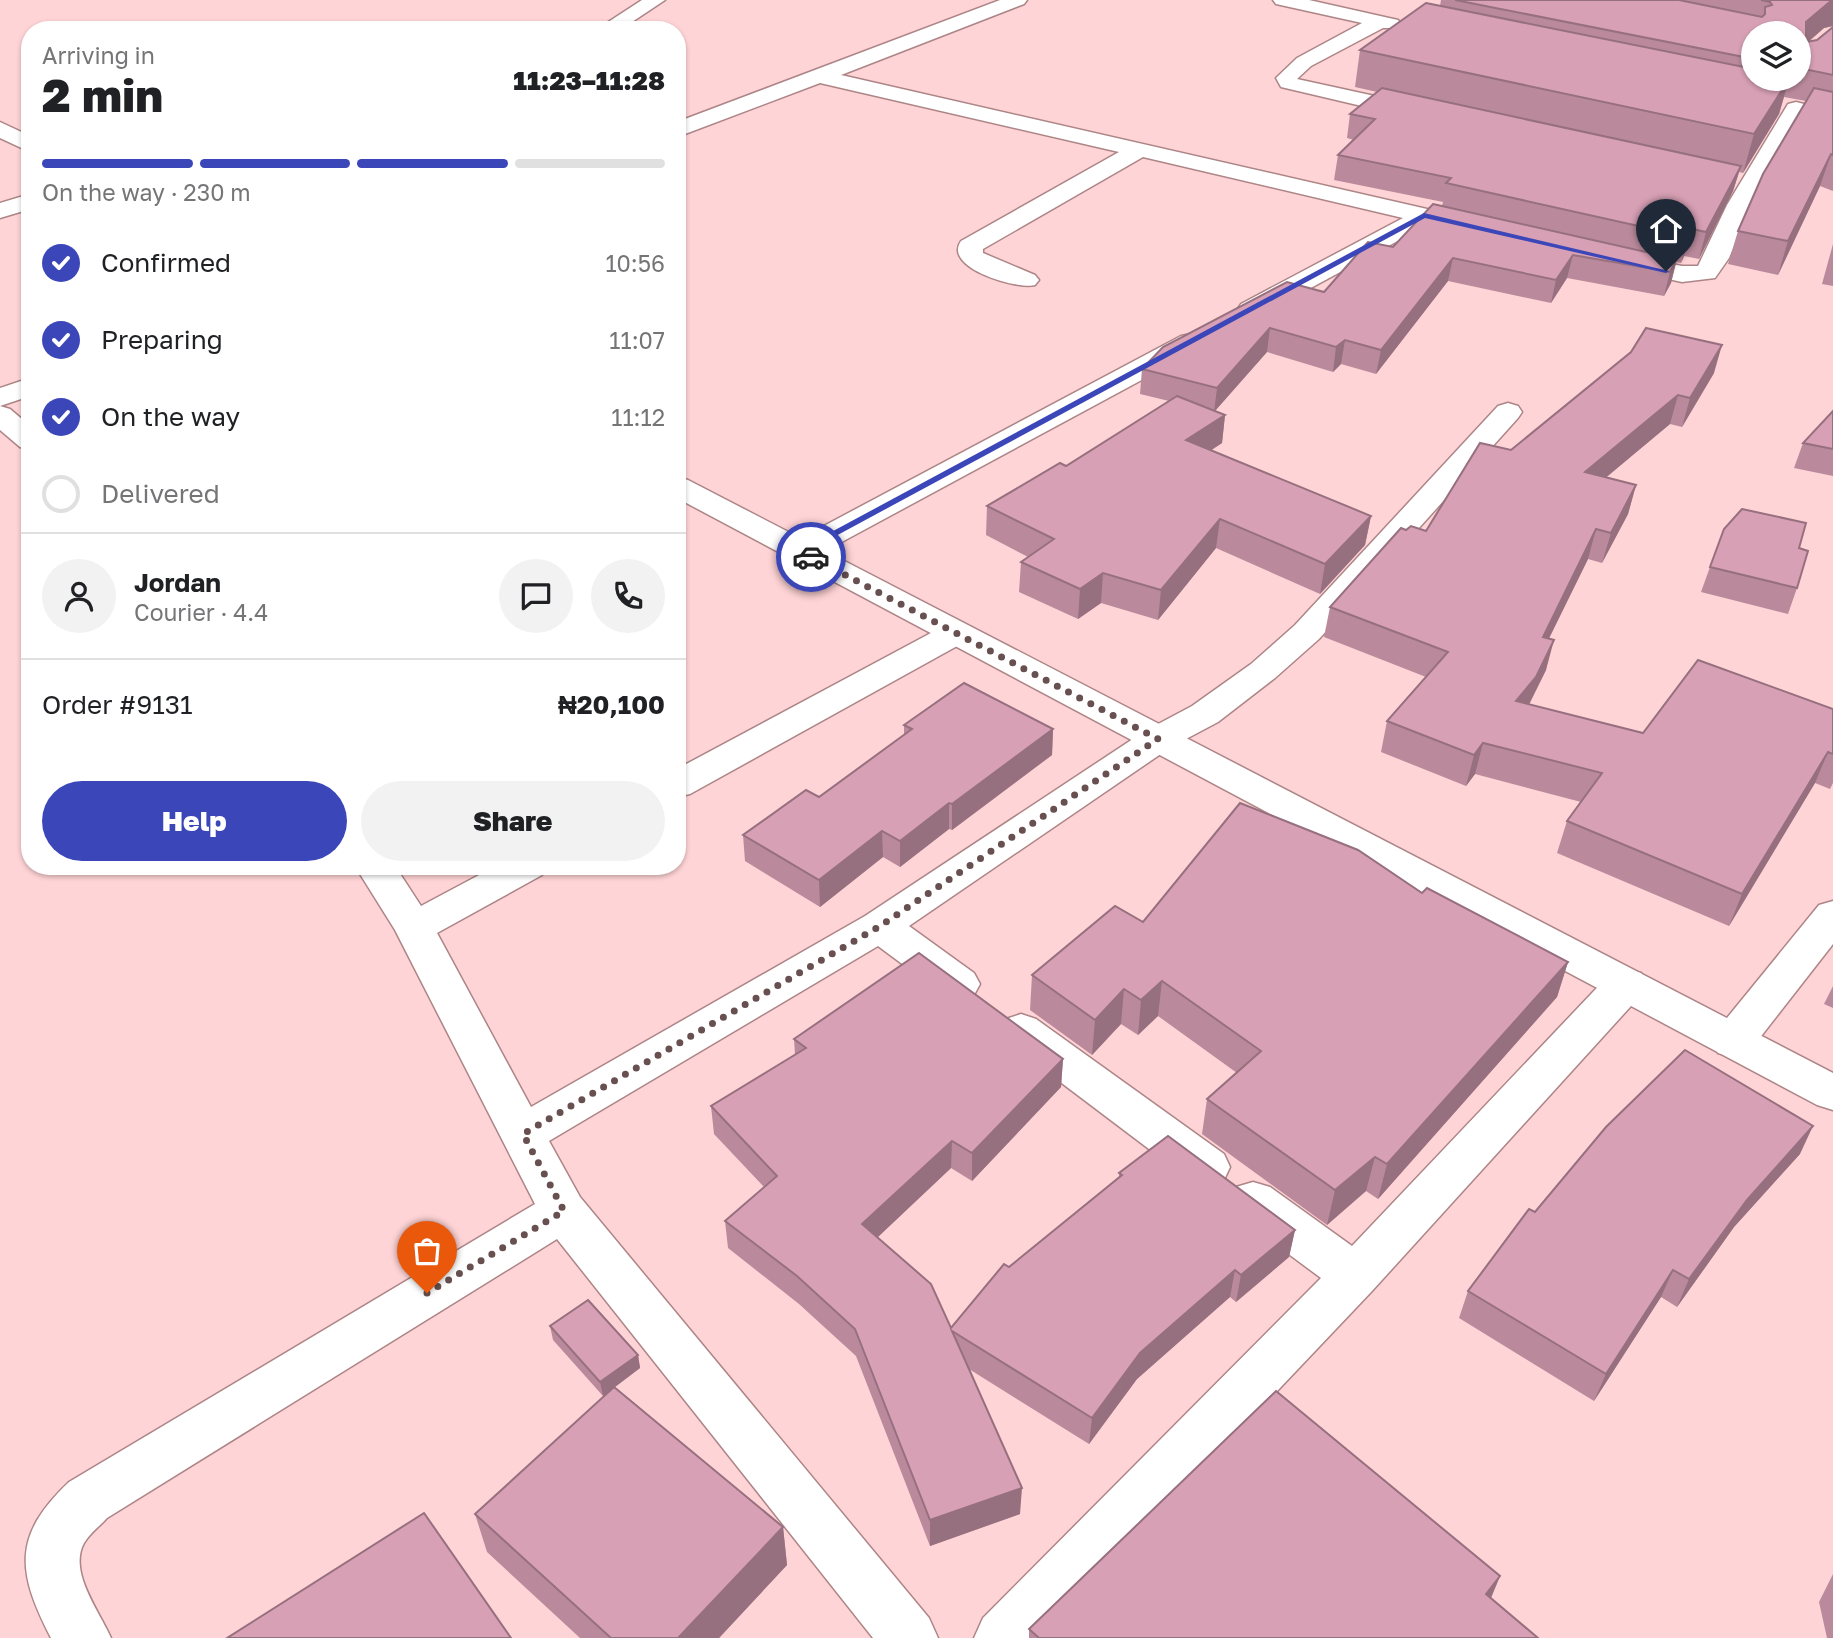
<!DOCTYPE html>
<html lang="en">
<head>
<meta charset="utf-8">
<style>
  body { margin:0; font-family:"Golos Text",sans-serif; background:#f2f2f2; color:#202124; height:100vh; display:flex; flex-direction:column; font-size:26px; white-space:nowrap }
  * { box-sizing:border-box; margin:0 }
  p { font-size:23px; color:#757577 }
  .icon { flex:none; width:38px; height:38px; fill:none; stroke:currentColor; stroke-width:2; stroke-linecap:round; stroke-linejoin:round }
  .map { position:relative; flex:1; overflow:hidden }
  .sheet { position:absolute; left:21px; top:21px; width:665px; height:854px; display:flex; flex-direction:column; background:#fff; border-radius:28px; box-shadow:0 2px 5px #0004 }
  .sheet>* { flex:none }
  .controls { position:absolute; left:1741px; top:21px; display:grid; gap:14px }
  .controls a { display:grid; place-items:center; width:70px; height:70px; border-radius:50%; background:#fff; box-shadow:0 2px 5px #0004; font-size:35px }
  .pin { position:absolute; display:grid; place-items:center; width:60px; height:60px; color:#fff; margin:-72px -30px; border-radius:50% 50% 50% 0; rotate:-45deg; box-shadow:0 0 7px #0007 }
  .pin .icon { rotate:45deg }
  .courier { position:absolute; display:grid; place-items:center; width:70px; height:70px; margin:-35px; border:5px solid #3b46b9; border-radius:50%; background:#fff; color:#222; box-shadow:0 2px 9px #0007 }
  .head em { font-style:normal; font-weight:800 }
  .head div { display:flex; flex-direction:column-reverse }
  .head { display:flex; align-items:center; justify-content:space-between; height:119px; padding:0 21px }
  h1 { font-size:46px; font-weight:800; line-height:52px }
  .bar { display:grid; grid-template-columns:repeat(4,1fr); gap:10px 7px; align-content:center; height:84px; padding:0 21px }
  .bar i { height:9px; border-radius:5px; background:#e0e0e0 }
  .bar .on { background:#3b46b9 }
  .bar p { grid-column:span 4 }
  .line { display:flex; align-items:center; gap:18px; padding:0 21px; border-top:2px solid #e0e0e0 }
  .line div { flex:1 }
  .round { display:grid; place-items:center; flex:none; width:74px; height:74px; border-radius:37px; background:#f2f2f2 }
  ol { padding:0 21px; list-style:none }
  li { display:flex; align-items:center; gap:21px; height:77px }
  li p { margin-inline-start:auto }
  li .icon { padding:7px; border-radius:50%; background:#3b46b9; color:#fff; stroke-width:4 }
  li:last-child { color:#757577 }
  li i { width:38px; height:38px; border:4px solid #e0e0e0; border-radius:50% }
  .primary-button { display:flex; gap:14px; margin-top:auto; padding:14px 21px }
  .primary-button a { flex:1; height:80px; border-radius:42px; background:#3b46b9; color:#fff; font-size:28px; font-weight:800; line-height:80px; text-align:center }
  .primary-button a+a { background:#f2f2f2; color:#202124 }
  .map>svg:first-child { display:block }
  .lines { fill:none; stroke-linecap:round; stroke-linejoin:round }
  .minor-casing { stroke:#ad8587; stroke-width:3 }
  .secondary-casing { stroke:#ad8587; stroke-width:3 }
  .minor { fill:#fff; fill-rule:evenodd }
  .secondary { fill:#fff; fill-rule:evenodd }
  .wall { fill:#ba8a9c; fill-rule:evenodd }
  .shaded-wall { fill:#97707f }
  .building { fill:#d8a0b5; stroke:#97707f; stroke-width:2 }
  .route { fill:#3b46b9 }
  .done { stroke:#685051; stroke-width:7; stroke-dasharray:0 12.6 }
</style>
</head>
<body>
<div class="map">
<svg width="1833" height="1638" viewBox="0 0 1833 1638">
  <rect width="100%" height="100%" fill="#ffd4d6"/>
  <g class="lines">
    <defs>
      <g id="minor">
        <path d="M642,0H665L620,30H596Z"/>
        <path d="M1000,0H1027L1024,4L841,75L1475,220L1484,222L1487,227L1484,232L1475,234L1429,224L1259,316L1250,318L1241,316L1237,310L1241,304L1403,218L1143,157L983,249V253L1035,275L1039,280L1035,285C1018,290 942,268 961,241L1119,152L820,83L677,137V122Z"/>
        <path d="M1273,0H1309L1398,20L1401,24L1398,28H1383L1311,66L1297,79L1425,107L1428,112L1425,117L1417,119L1281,87L1276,78L1297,58L1362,23L1276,4Z"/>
        <path d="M1796,102L1804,104L1807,109L1751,205L1729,258L1715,278L1682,282L1613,267L1609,262L1613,257L1622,254L1682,266H1698L1727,205L1785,109L1788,104Z"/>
        <path d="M30,194V209L0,218V203Z"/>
        <path d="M1191,334L1201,336L1205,342L1201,348L812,558L801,561L790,558L785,551L790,544L1181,336Z"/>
        <path d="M30,378V396L0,406L10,409L30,426V450L20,447L0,430V388Z"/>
        <path d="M1508,403L1518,406L1522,412L1518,418L1319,639L1275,678L1218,722L1171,747L909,926L974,973L980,984L974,995L959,999L944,995L878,946L549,1141L580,1197L929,1618L938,1638H873L557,1239L107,1518C100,1526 90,1533 84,1543C68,1572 100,1612 111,1638H51C17,1572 12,1536 69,1482L535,1204L395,930L355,866H395L421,906L496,866H548L542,875L437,933L531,1107L865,916L1145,731L1192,706L1251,664L1295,625L1498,406Z"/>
        <path d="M956,623L968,626L973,633L968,640L690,794L677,797V769L944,626Z"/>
        <path d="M1833,901V944L1748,1053L1733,1057L1718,1053L1711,1041L1718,1029L1819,905Z"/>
        <path d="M1626,969L1641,973L1647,984L1641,995L1372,1291L1043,1638H974L983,1618L1321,1278L1236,1215L1229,1201L1236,1187L1253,1182L1270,1187L1352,1246L1611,973Z"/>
        <path d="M1021,1014L1036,1019L1224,1154L1230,1167L1224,1180L1207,1186L1190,1180L1006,1041L999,1030L1006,1019Z"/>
      </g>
      <g id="secondary">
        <path d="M0,122L30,136V152L0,138Z"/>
        <path d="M677,477L688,480L1833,1073V1110L1817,1105L677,498Z"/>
      </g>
    </defs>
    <use href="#minor" class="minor-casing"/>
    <use href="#secondary" class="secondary-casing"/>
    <use href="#minor" class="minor"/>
    <use href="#secondary" class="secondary"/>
  </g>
  <g class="wall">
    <path d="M1441,0H1833V26L1824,28L1808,42L1817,40L1833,27V191L1820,186L1778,275L1728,264L1738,231L1806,101L1784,97L1779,114L1743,173L1739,172L1733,191L1699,259L1684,256L1681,263L1676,262L1671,283L1664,296L1567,278L1551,303L1448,281L1376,374L1341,364L1333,372L1267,352L1215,411L1225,415L1222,443L1211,450L1371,516L1365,545L1320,594L1216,548L1158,620L1101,603L1078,619L1019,592L1021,562L1028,557L986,535L987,506L1066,466L1169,401L1140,394L1142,369L1324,292L1393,247L1442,206L1443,202L1334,180L1338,155L1354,140L1347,138L1350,114L1377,92L1355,87L1360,50L1440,6ZM1754,33H1799V79H1754Z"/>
    <path d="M1833,244V286L1822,284Z"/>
    <path d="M1714,373L1682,427L1670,424L1606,477L1636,485L1628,514L1602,563L1588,559L1549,638L1546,670L1529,705L1643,733L1833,709V783L1830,789L1815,783L1729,926L1557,853L1567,821L1581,802L1475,774L1466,786L1381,752L1387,721L1426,677L1324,637L1330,607L1406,530L1426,531L1511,450Z"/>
    <path d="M1833,411V476L1794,468L1803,443Z"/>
    <path d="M1710,567L1797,588L1788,614L1701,592Z"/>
    <path d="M904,725L1053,729L1052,755L952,830L949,829L900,867L883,857L820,907L745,861L743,835L819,797L904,735Z"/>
    <path d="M1422,893L1568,962L1557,997L1378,1199L1366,1191L1327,1225L1202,1134L1207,1099L1237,1073L1158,1016L1138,1035L1121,1024L1092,1055L1030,1010L1032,975L1143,922Z"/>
    <path d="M1833,986V1008L1824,1004Z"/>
    <path d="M794,1039L1063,1059L1061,1087L972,1181L951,1168L878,1237L951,1328L1009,1267L1119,1178V1173L1295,1230L1289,1257L1236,1302L1230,1297L1137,1379L1089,1444L969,1369L1020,1514L930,1546L856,1356L799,1304L728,1248L725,1221L764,1187L714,1134L711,1106L795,1055Z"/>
    <path d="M1800,1154L1734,1227L1677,1307L1661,1297L1594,1401L1459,1318L1468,1291L1535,1212Z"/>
    <path d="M550,1326L638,1355L640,1368L615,1387L783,1527L787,1565L719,1638H580L487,1552L475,1514L609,1392L603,1396L553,1340Z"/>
    <path d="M1833,1574V1638H1827L1819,1602Z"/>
    <path d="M1500,1576L1491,1598L1538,1638H1029V1629Z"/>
  </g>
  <g class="shaded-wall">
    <path d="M1833,0V26L1824,28L1799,50L1806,22Z"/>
    <path d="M1789,79L1779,114L1743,173L1754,134Z"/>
    <path d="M1831,154L1820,186L1778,275L1788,241Z"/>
    <path d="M1741,166L1733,191L1699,259L1706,232Z"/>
    <path d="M1692,229L1684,256L1681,263L1688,237Z"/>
    <path d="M1573,255L1567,278L1551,303L1556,280Z"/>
    <path d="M1453,258L1448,281L1376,374L1381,350Z"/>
    <path d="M1677,259L1671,283L1664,296L1670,272Z"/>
    <path d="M1270,328L1267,352L1214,412L1217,388Z"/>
    <path d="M1345,340L1341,364L1333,372L1336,347Z"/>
    <path d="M1722,345L1714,373L1682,427L1690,398Z"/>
    <path d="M1678,395L1670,424L1578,501L1585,472Z"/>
    <path d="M1225,415L1222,443L1183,469L1186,440Z"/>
    <path d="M1636,485L1628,514L1602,563L1611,533Z"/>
    <path d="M1371,516L1365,545L1320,594L1325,564Z"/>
    <path d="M1220,519L1216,548L1158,620L1161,590Z"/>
    <path d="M1596,529L1588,559L1535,667L1543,637Z"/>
    <path d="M1103,573L1101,603L1078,619L1080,589Z"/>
    <path d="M1554,640L1546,670L1527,708L1516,701Z"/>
    <path d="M1053,729L1052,755L952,830V804Z"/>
    <path d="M1483,743L1475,774L1466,786L1474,755Z"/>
    <path d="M1828,752L1815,783L1729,926L1742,894Z"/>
    <path d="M949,803V829L900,867V841Z"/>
    <path d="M882,831L883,857L820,907L819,880Z"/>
    <path d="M1568,962L1557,997L1378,1199L1387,1164Z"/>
    <path d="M1162,981L1158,1016L1138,1035L1141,1000Z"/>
    <path d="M1124,989L1121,1024L1092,1055L1095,1020Z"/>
    <path d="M1063,1059L1061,1087L972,1181V1153Z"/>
    <path d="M1813,1126L1800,1154L1734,1227L1677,1307L1689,1279L1747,1200Z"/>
    <path d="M952,1141L951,1168L863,1251L862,1224Z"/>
    <path d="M1375,1157L1366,1191L1327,1225L1335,1190Z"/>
    <path d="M1295,1230L1289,1257L1236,1302L1241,1275Z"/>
    <path d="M1235,1270L1230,1297L1137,1379L1089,1444L1092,1418L1140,1353Z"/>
    <path d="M1673,1270L1661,1297L1594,1401L1606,1374Z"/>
    <path d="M638,1355L640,1368L603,1396L600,1382Z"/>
    <path d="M1022,1488L1020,1514L930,1546V1520Z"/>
    <path d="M783,1527L787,1565L719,1638H678Z"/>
    <path d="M1500,1576L1480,1624L1486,1594Z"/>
  </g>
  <g class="building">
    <path d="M1455,0H1679L1762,17L1765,14V7L1772,5L1770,2L1761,0H1832L1806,22V42L1817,40L1833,27V75L1799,68V33H1754V59Z"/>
    <path d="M1426,3L1754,69V79H1789L1754,134L1360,50Z"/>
    <path d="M1382,88L1741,166L1706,232L1692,229L1688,237L1446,183L1451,178L1338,155L1375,119L1350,114Z"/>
    <path d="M1814,88L1833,92V155L1831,154L1788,241L1738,231L1763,174Z"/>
    <path d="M1433,204L1677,259L1670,272L1573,255L1556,280L1453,258L1381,350L1345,340L1336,347L1270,328L1217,388L1142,369L1163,347L1287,282L1324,292L1368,242L1393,247Z"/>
    <path d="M1646,328L1722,345L1690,398L1678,395L1585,472L1636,485L1611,533L1596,529L1543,637L1554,640L1536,677L1516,701L1643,733L1698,660L1833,709V754L1828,752L1742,894L1567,821L1602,773L1483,743L1474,755L1387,721L1448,652L1330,607L1401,528L1406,530L1411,526L1426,531L1480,443L1511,450L1631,352Z"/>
    <path d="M1177,396L1225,415L1186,440L1371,516L1325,564L1220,519L1161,590L1103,573L1080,589L1021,562L1054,539L987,506L1060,463L1066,466Z"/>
    <path d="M1833,411V449L1803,443Z"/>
    <path d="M1742,509L1806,523L1799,548L1808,551L1797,588L1710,567L1724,529Z"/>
    <path d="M964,683L1053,729L952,804L949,803L900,841L882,831L819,880L743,835L806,790L819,797L912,729L904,725Z"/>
    <path d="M1240,803L1358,850L1422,893L1427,888L1568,962L1387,1164L1375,1157L1335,1190L1207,1099L1261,1051L1162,981L1141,1000L1124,989L1095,1020L1032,975L1115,906L1143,922Z"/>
    <path d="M919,953L1063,1059L972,1153L952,1141L862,1224L931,1284L951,1328L1004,1264L1009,1267L1122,1175L1119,1173L1168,1136L1295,1230L1241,1275L1235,1270L1140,1353L1092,1418L952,1331L1022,1488L930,1520L855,1329L797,1276L725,1221L777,1176L711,1106L806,1048L794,1039Z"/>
    <path d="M1685,1050L1813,1126L1747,1200L1689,1279L1673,1270L1606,1374L1468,1291L1529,1209L1535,1212L1606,1127Z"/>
    <path d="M588,1300L638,1355L600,1382L550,1326Z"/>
    <path d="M614,1387L783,1527L678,1638H611L475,1514Z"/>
    <path d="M1276,1391L1500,1576L1486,1594L1538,1638H1039L1029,1629Z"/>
    <path d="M424,1513L511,1638H227Z"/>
  </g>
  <path class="route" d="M1424,213L1669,271L1666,273L1425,218L808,551L814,555V559H808L796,551Z"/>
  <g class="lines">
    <path class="done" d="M427,1293L564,1211L523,1134L880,926L1158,739L811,557"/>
  </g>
</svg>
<div class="controls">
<a><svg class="icon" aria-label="layers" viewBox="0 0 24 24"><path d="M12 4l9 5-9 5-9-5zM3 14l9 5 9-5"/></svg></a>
</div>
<div class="pin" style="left:427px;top:1293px;background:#ea580c"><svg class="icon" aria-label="bag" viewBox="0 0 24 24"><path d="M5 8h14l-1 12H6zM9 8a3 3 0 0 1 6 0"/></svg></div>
<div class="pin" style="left:1666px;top:271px;background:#1f2937"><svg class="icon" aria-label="home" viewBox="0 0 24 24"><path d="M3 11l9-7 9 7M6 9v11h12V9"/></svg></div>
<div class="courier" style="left:811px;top:557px"><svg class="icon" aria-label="car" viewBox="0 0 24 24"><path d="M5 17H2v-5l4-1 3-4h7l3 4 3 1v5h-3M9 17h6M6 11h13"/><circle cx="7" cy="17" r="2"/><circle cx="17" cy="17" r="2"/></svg></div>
<section class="sheet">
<div class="head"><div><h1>2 min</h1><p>Arriving in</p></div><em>11:23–11:28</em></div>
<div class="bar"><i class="on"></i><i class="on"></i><i class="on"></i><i></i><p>On the way · 230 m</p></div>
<ol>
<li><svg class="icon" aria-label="check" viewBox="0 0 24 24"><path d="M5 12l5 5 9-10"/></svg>Confirmed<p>10:56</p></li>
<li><svg class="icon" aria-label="check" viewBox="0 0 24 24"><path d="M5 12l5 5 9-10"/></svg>Preparing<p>11:07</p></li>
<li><svg class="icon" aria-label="check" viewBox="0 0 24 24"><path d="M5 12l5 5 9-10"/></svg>On the way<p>11:12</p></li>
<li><i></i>Delivered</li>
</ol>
<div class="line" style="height:126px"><a class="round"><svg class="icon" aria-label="person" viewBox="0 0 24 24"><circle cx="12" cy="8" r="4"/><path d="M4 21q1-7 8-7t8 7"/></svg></a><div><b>Jordan</b><p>Courier · 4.4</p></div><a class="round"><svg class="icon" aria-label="chat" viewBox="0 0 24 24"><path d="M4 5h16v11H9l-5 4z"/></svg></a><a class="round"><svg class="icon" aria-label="phone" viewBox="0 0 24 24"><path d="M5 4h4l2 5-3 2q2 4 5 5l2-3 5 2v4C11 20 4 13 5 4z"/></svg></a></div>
<div class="line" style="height:91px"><div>Order #9131</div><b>₦20,100</b></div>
<div class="primary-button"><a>Help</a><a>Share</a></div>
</section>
</div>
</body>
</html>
